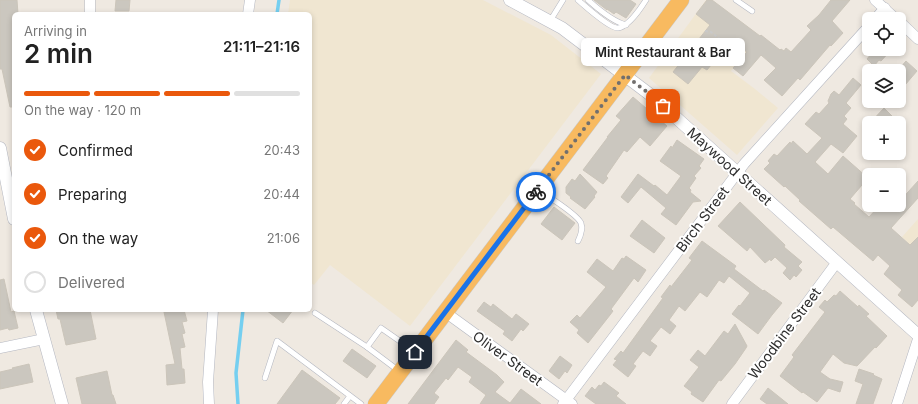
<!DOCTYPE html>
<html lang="en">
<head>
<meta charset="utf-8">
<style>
  body { margin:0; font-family:Inter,sans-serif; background:#f2f2f2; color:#222; height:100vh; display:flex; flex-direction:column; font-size:15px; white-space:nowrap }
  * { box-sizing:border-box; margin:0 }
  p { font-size:13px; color:#767676 }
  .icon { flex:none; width:22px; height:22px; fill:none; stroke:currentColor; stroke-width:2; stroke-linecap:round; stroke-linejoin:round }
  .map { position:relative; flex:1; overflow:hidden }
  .panel { position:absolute; left:12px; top:12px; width:300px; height:300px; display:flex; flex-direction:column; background:#fff; border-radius:6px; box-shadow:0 2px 6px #0003 }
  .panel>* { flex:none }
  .buttons { position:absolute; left:862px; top:12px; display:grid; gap:8px }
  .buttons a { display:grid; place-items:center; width:44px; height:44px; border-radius:6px; background:#fff; box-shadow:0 2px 6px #0003; font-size:20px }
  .pin { position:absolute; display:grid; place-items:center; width:34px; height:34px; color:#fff; margin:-17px; border-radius:8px; box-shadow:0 2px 6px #0006 }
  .courier { position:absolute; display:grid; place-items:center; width:40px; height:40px; margin:-20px; border:3px solid #1a73e8; border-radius:50%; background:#fff; color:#222; box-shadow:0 1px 5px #0007 }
  .bubble { position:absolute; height:28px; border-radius:6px; background:#fff; box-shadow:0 2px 6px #0003; font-size:13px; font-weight:600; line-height:28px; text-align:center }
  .overview em { font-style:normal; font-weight:600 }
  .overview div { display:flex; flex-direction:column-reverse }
  .overview { display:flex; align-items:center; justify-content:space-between; height:68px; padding:0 12px }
  h1 { font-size:26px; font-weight:600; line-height:30px }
  .bar { display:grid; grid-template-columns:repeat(4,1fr); gap:6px 4px; align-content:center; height:48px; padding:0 12px }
  .bar i { height:5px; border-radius:3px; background:#e0e0e0 }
  .bar .on { background:#ea580c }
  .bar p { grid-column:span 4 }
  ol { padding:0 12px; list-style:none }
  li { display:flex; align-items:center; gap:12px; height:44px }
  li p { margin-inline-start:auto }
  li .icon { padding:4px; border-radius:50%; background:#ea580c; color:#fff; stroke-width:4 }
  li:last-child { color:#767676 }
  li i { width:22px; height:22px; border:2px solid #e0e0e0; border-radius:50% }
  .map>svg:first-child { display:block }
  .education { fill:#f0e6d1 }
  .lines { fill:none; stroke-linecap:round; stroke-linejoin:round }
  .stream { stroke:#75cff0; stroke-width:3.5 }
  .building { fill:#cbc7bf; stroke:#cbc5ba }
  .service-casing { stroke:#b4b7c1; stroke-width:6 }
  .minor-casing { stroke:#b4b7c1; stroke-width:11 }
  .tertiary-casing { stroke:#b4b7c1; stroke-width:13 }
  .trunk-casing { stroke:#c9c9c9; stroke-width:17 }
  .path { stroke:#c9c9c9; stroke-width:2; stroke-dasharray:3 2; stroke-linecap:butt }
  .service { stroke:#fff; stroke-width:5 }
  .minor { stroke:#fff; stroke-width:10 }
  .tertiary { stroke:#fff; stroke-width:12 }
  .trunk { stroke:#f8ba60; stroke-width:16 }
  .done { stroke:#726f6d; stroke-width:4; stroke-dasharray:0 7.2 }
  .route { stroke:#1a73e8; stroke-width:5 }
  .labels { text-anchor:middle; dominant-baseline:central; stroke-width:4; stroke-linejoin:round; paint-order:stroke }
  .street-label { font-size:14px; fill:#2e2e2e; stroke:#fff }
</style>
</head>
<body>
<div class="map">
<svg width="918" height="404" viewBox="0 0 918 404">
  <rect width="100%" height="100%" fill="#efe9e1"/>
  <g class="education">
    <path d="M290,0H483L551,35L601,74L410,326L330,265L314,285L310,282V14H288Z"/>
    <path d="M706,0H711L759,36L731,71L755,89L778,108L737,155L649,78Z"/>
    <path d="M918,219V252L902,237Z"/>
  </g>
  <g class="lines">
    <g class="stream">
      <path d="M277,14L279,0"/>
      <path d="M238,404L236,373L243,310"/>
    </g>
  </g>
  <g class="building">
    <path d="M0,0H17L18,14H14V107H10L2,69H0Z"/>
    <path d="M116,0H130L129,11H115Z"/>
    <path d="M594,0H630L636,4L626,18L616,12L614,14L607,9V10Z"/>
    <path d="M707,0H712L760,36L761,35L780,50L781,49L784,51L786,48L791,52L811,30L807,26L819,15L831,0H850L832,21L843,33L831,46L830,45L800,80L798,78L782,96L764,80L776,68L761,55L743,76L733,68L747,52L731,40L707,70L702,67L688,84L673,72L710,25L696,14Z"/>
    <path d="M875,49H892L881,61L879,60L874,66L867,59Z"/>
    <path d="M906,61L917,71L899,92V69Z"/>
    <path d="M853,78L861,85L846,103L851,108L844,116L847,119L843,124L857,136L843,153L831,144L815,162L828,174L843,156L868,178L850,199L855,203L854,204L869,217L880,205H899V202L918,181V198L891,228L910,245L918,237V300L912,307L898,295L902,290L884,274L890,266L878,255L873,261L833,227L831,229L799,201L800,200L785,186L784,187L764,169L770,163L768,161L774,154L777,156L790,142L791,144L793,141L807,154L822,138L805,124L816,112L819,114L829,103L828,101L831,94L834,91L839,95Z"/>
    <path d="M633,97L667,126L650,146L640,137L627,152L624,150L606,176L608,178L603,184L583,170L608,137H607L621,120L616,116Z"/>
    <path d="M884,108L894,118L888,123H870Z"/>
    <path d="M677,140L704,159L699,166L701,168L694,176L696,178L689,188L691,190L690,192L701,201L693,202L676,225L661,214L666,208L641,187L628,203L621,197L638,174L654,186L655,185L667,195L681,176L660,161L671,146L672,148Z"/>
    <path d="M580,174L597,192L594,196L595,197L585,209L570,198L571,197L566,193V187L572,179L575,181Z"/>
    <path d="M740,202L785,245L784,247L802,262L798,266L802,270L796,277L794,275L790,280L783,273L787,268L775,257L771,261L770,259L765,263L750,247L747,251L718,226Z"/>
    <path d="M554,207L575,223L562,240L541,224Z"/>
    <path d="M642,220L665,238L654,253L630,236Z"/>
    <path d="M702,241L736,266L734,269L763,291L764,290L782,303L772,315L758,334L732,314L739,305L740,306L750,293L729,276L724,283L719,280L707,297L700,292L685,311L679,306L669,320L676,326L670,334L661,327L650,341L657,346L650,356L643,351L633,364L636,366L628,377L613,365L617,360L614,359L621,351L623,353L663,298L661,297L670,285L671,287L692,260L689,258Z"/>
    <path d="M626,256L646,270L638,282L634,278L611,309L613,311L610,315L588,343L577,333L579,330L570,322L577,315L580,318L606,287L587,272L597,259L613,271L622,258L624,259Z"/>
    <path d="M4,279L11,312L14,311L18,328L9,330L8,328L0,330V280Z"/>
    <path d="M840,291L858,307L859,305L869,314L866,316L887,336L876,348L875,347L857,366L844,363L833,354L820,372L830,379L843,382L840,392L828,388L817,402L803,392L802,393L780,376L794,357L792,355L825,312L819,307L825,300L827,302L834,295L836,296Z"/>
    <path d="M484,302L491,307L493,304L512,319L516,314L529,324L523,331L521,329L512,341L503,334L505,331L477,311Z"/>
    <path d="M56,310H90L96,339L66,345L60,319H58Z"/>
    <path d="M174,310H184L187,321L182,322L185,333L182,334L185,347L180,348L182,369H184L185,383L167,385L166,365L175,364L164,312Z"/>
    <path d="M266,310H293L283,323Z"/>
    <path d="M735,324L747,346L746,348L735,364L721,381L719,380L703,402L691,394L692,392L684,386L699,367L690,360L698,350L705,356L724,331L728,334Z"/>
    <path d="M456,340L468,350L466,352L497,375L504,382L495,392L510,403L521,389L541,404H480L486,395L469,382L472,377L458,367L448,380L446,378L434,393L439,397L434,404H408Z"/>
    <path d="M352,349L376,366L367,378L343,361Z"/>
    <path d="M560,356L572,365L567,373L565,371L559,379L549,371Z"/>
    <path d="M29,364L33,382L0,389V372L13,369L12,368Z"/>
    <path d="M859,369L874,374L873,375L882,379L873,404H856L863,384L855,381Z"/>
    <path d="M302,370L340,398L335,404H277Z"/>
    <path d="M107,371L112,395H113L116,404H82L76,378Z"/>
    <path d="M604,382L619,393L616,396L626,404H596L585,396L592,387L595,390L599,385L601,386Z"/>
    <path d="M768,388L788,404H767L760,399Z"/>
  </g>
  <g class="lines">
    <defs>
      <g id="service">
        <path d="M578,0C585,6 610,29 618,28C628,27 641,8 646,0"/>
        <path d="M588,0C599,10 612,21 626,25"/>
        <path d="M736,0L752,11"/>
        <path d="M550,21L563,0"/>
        <path d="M540,191C549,197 577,214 581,223C583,229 581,235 578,241"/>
        <path d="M315,313L367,347"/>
        <path d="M399,371L367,347L381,328L414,351"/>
        <path d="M265,378L277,341L361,404"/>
        <path d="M344,404L350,396"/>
      </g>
      <g id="minor">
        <path d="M90,0V14"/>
        <path d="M875,0L896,19"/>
        <path d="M248,14L250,0"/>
        <path d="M875,19L885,8"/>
        <path d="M899,21L918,39"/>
        <path d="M445,312L572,404"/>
        <path d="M0,348L44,339"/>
        <path d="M209,404L208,382L213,310"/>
        <path d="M563,404L744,164L869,26"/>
        <path d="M732,404L837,262"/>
        <path d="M897,404L918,339"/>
      </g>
      <g id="tertiary">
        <path d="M510,0L562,28L652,96L918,335"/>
        <path d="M0,148L14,219"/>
        <path d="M36,310L62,404"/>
      </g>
      <path id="trunk" d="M376,404L681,0"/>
    </defs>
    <use href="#service" class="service-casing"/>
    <use href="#minor" class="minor-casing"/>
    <use href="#tertiary" class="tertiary-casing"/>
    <use href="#trunk" class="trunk-casing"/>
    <path class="path" d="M705,31L711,32L736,52"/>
    <use href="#service" class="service"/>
    <use href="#minor" class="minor"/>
    <use href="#tertiary" class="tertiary"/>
    <use href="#trunk" class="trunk"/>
  </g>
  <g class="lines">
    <path class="done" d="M536,192L625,75L652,96L663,106"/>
    <path class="route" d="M415,352L536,192"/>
  </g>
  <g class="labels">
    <g class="street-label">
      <text transform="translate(730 166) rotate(42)">Maywood Street</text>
      <text transform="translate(702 219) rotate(-53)">Birch Street</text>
      <text transform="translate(784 333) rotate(-53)">Woodbine Street</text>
      <text transform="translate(508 358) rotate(36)">Oliver Street</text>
    </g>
  </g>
</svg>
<div class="buttons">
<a><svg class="icon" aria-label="locate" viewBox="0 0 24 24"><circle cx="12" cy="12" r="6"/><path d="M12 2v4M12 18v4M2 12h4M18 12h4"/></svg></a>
<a><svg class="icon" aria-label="layers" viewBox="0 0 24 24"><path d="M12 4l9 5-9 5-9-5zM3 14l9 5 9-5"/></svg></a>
<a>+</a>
<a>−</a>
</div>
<div class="pin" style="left:663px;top:106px;background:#ea580c"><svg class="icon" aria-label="bag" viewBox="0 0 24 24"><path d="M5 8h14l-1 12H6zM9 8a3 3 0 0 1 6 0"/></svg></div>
<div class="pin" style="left:415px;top:352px;background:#1f2937"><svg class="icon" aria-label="home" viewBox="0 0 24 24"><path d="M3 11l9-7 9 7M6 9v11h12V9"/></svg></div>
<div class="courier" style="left:536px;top:192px"><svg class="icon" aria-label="bike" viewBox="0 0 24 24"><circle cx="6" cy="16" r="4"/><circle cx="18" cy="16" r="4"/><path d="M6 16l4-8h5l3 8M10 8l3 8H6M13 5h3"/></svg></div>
<div class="bubble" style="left:581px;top:38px;width:164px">Mint Restaurant &amp; Bar</div>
<section class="panel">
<div class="overview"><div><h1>2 min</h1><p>Arriving in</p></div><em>21:11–21:16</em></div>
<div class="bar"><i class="on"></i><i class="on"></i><i class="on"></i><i></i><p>On the way · 120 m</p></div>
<ol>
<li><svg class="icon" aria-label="check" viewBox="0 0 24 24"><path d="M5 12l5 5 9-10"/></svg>Confirmed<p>20:43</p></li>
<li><svg class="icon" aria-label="check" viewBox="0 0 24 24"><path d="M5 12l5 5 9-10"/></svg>Preparing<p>20:44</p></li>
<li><svg class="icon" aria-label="check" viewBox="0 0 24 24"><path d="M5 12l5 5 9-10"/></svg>On the way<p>21:06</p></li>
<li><i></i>Delivered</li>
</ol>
</section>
</div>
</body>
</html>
